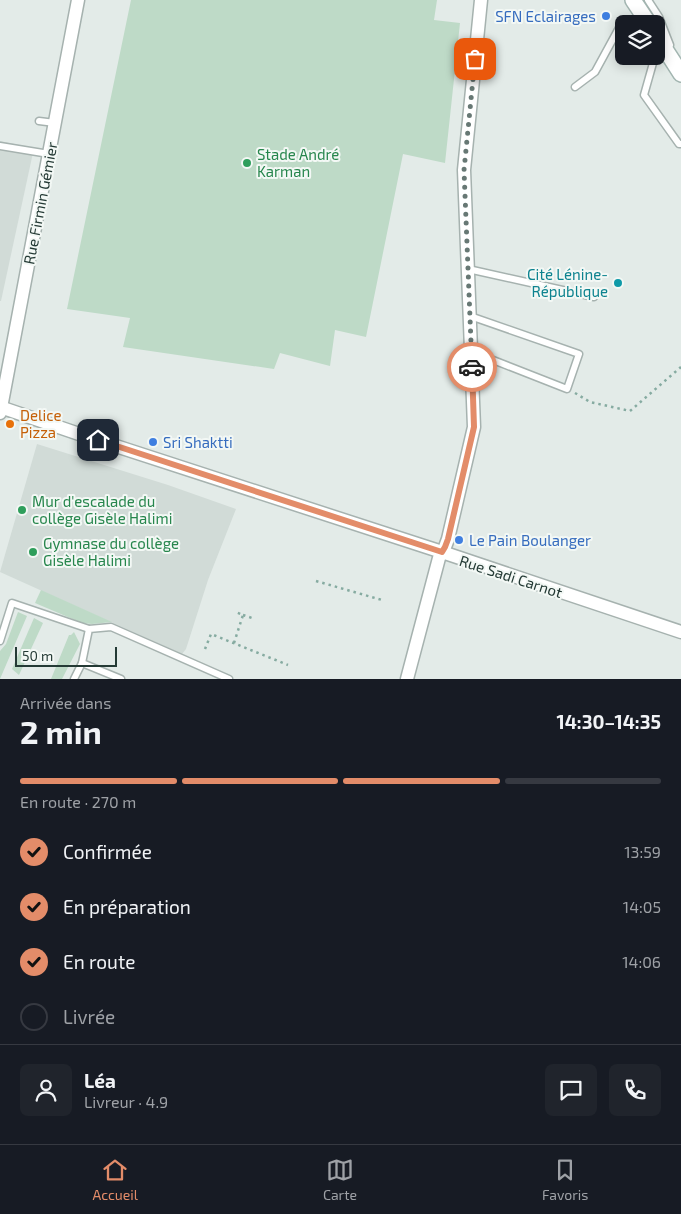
<!DOCTYPE html>
<html lang="fr">
<head>
<meta charset="utf-8">
<style>
  body { margin:0; font-family:"Exo 2",sans-serif; background:#20242c; color:#f1f3f6; height:100vh; display:flex; flex-direction:column; font-size:19px; white-space:nowrap }
  * { box-sizing:border-box; margin:0 }
  p { font-size:16px; color:#9ea1a6 }
  .icon { flex:none; width:28px; height:28px; fill:none; stroke:currentColor; stroke-width:2; stroke-linecap:round; stroke-linejoin:round }
  .map { position:relative; height:679px; overflow:hidden }
  .side { display:flex; flex-direction:column; background:#171b24; flex:1 }
  .side>* { flex:none }
  .tools { position:absolute; left:615px; top:15px; display:grid; gap:10px }
  .tools a { display:grid; place-items:center; width:50px; height:50px; border-radius:8px; background:#171b24; box-shadow:0 2px 12px #0003; font-size:25px }
  .scale { position:absolute; left:15px; bottom:12px; width:102px; box-sizing:border-box; padding-left:5px; border:2px solid #243a35; border-top:0; font-size:14px; line-height:18px; white-space:nowrap; color:#243a35; -webkit-text-stroke:4px #f3f8f5; paint-order:stroke }
  .pin { position:absolute; display:grid; place-items:center; width:42px; height:42px; color:#fff; margin:-21px; border-radius:10px; box-shadow:0 2px 8px #0006 }
  .courier { position:absolute; display:grid; place-items:center; width:50px; height:50px; margin:-25px; border:4px solid #e38c69; border-radius:50%; background:#fff; color:#222; box-shadow:0 1px 6px #0007 }
  .summary em { font-style:normal; font-weight:700 }
  .summary div { display:flex; flex-direction:column-reverse }
  .summary { display:flex; align-items:center; justify-content:space-between; height:85px; padding:0 20px }
  h1 { font-size:32px; font-weight:700; line-height:38px }
  .bar { display:grid; grid-template-columns:repeat(4,1fr); gap:8px 5px; align-content:center; height:60px; padding:0 20px }
  .bar i { height:6px; border-radius:4px; background:#363941 }
  .bar .on { background:#e38c69 }
  .bar p { grid-column:span 4 }
  .line { display:flex; align-items:center; gap:12px; padding:0 20px; border-top:1px solid #363941 }
  .line div { flex:1 }
  .round { display:grid; place-items:center; flex:none; width:52px; height:52px; border-radius:8px; background:#20242c }
  ol { padding:0 20px; list-style:none }
  li { display:flex; align-items:center; gap:15px; height:55px }
  li p { margin-inline-start:auto }
  li .icon { padding:5px; border-radius:50%; background:#e38c69; color:#111; stroke-width:4 }
  li:last-child { color:#9ea1a6 }
  li i { width:28px; height:28px; border:2px solid #363941; border-radius:50% }
  .menu { display:flex; justify-content:space-around; align-items:center; height:70px; border-top:1px solid #363941; background:#171b24; font-size:14px; color:#9ea1a6 }
  .menu a { display:grid; justify-items:center; gap:2px }
  .menu .on { color:#e38c69 }
  .map>svg:first-child { display:block }
  .built { fill:#d1dbd7 }
  .green { fill:#bedac7 }
  .lines { fill:none; stroke-linecap:round; stroke-linejoin:round }
  .lane-casing { stroke:#a6b2af; stroke-width:9 }
  .street-casing { stroke:#a6b2af; stroke-width:15 }
  .secondary-casing { stroke:#a2b5b0; stroke-width:18 }
  .path { stroke:#86aba1; stroke-width:2.5; stroke-dasharray:2.5 4; stroke-linecap:butt }
  .lane { stroke:#fff; stroke-width:6 }
  .street { stroke:#fff; stroke-width:12 }
  .secondary { stroke:#fff; stroke-width:15 }
  .done { stroke:#677874; stroke-width:5; stroke-dasharray:0 9 }
  .route { stroke:#e38c69; stroke-width:6 }
  .shop-dot { fill:#3f7fe0; stroke:#f3f8f5; stroke-width:2 }
  .leisure-dot { fill:#2e9e5b; stroke:#f3f8f5; stroke-width:2 }
  .culture-dot { fill:#0f9aa8; stroke:#f3f8f5; stroke-width:2 }
  .food-dot { fill:#e8710a; stroke:#f3f8f5; stroke-width:2 }
  .labels { text-anchor:middle; dominant-baseline:central; stroke-width:4; stroke-linejoin:round; paint-order:stroke }
  .shop-label { font-size:15px; fill:#366cbe; stroke:#f3f8f5; text-anchor:start }
  .leisure-label { font-size:15px; fill:#27864d; stroke:#f3f8f5; text-anchor:start }
  .street-label { font-size:15px; fill:#243a35; stroke:#f3f8f5 }
  .culture-label { font-size:15px; fill:#0d838f; stroke:#f3f8f5; text-anchor:end }
  .food-label { font-size:15px; fill:#c56008; stroke:#f3f8f5; text-anchor:start }
</style>
</head>
<body>
<div class="map">
<svg width="681" height="679" viewBox="0 0 681 679">
  <rect width="100%" height="100%" fill="#e3ebe8"/>
  <g class="built">
    <path d="M0,141L34,148L1,301H0Z"/>
    <path d="M37,444L168,485L236,509L208,580L186,649L182,654L0,572Z"/>
  </g>
  <g class="green">
    <path d="M131,0H437L434,20L460,23L445,163L403,154L366,337L335,330L330,366L280,353L274,369L123,347L130,318L67,309Z"/>
    <path d="M41,590L112,622L92,624L82,623L35,603Z"/>
    <path d="M18,612L27,616L0,679V651L6,644Z"/>
    <path d="M34,618L43,623L19,675L12,669Z"/>
    <path d="M74,632L80,644L62,679H51L69,635H71Z"/>
  </g>
  <g class="lines">
    <defs>
      <g id="lane">
        <path d="M648,0L659,17L670,45"/>
        <path d="M626,24L642,15"/>
        <path d="M655,56L644,95L679,144H681"/>
        <path d="M575,87L595,72L619,28L624,25"/>
        <path d="M39,121L55,123"/>
        <path d="M0,146L49,154"/>
        <path d="M468,269L594,297"/>
        <path d="M470,316L579,354L567,389L493,360"/>
        <path d="M0,641L12,603L89,629"/>
        <path d="M82,663L121,679"/>
        <path d="M74,679L82,663L89,629L111,627L229,679"/>
      </g>
      <g id="street">
        <path d="M0,407L82,435L442,552L681,632"/>
        <path d="M0,413L78,0"/>
        <path d="M407,679L439,558L445,547L448,539L474,427L464,170L481,0"/>
      </g>
      <g id="secondary">
        <path d="M633,0L649,24"/>
        <path d="M656,35L681,74"/>
      </g>
    </defs>
    <use href="#lane" class="lane-casing"/>
    <use href="#street" class="street-casing"/>
    <use href="#secondary" class="secondary-casing"/>
    <g class="path">
      <path d="M575,393L590,402L630,411L681,367"/>
      <path d="M316,581L382,600"/>
      <path d="M243,615L252,618"/>
      <path d="M234,643L243,615L236,612"/>
      <path d="M205,649L211,634L288,665"/>
    </g>
    <use href="#lane" class="lane"/>
    <use href="#street" class="street"/>
    <use href="#secondary" class="secondary"/>
  </g>
  <g class="lines">
    <path class="done" d="M472,367L464,170L475,59"/>
    <path class="route" d="M98,440L442,552L445,547L448,539L474,427L472,367"/>
  </g>
  <g class="shop-dot">
    <circle cx="606" cy="16" r="5"/>
    <circle cx="153" cy="442" r="5"/>
    <circle cx="459" cy="540" r="5"/>
  </g>
  <g class="leisure-dot">
    <circle cx="247" cy="163" r="5"/>
    <circle cx="22" cy="510" r="5"/>
    <circle cx="33" cy="552" r="5"/>
  </g>
  <circle class="culture-dot" cx="618" cy="283" r="5"/>
  <circle class="food-dot" cx="10" cy="424" r="5"/>
  <g class="labels">
    <g class="shop-label">
      <text x="596" y="16" text-anchor="end">SFN Eclairages</text>
      <text x="163" y="442">Sri Shaktti</text>
      <text x="469" y="540">Le Pain Boulanger</text>
    </g>
    <g class="leisure-label">
      <text x="257" y="154">Stade André<tspan x="257" dy="17">Karman</tspan></text>
      <text x="32" y="501">Mur d'escalade du<tspan x="32" dy="17">collège Gisèle Halimi</tspan></text>
      <text x="43" y="543">Gymnase du collège<tspan x="43" dy="17">Gisèle Halimi</tspan></text>
    </g>
    <g class="street-label">
      <text transform="translate(40 203) rotate(-79)">Rue Firmin Gémier</text>
      <text transform="translate(511 576) rotate(18)">Rue Sadi Carnot</text>
    </g>
    <g class="culture-label">
      <text x="608" y="274">Cité Lénine-<tspan x="608" dy="17">République</tspan></text>
    </g>
    <g class="food-label">
      <text x="20" y="415">Delice<tspan x="20" dy="17">Pizza</tspan></text>
    </g>
  </g>
</svg>
<div class="tools">
<a><svg class="icon" aria-label="layers" viewBox="0 0 24 24"><path d="M12 4l9 5-9 5-9-5zM3 14l9 5 9-5"/></svg></a>
</div>
<div class="scale">50 m</div>
<div class="pin" style="left:475px;top:59px;background:#ea580c"><svg class="icon" aria-label="bag" viewBox="0 0 24 24"><path d="M5 8h14l-1 12H6zM9 8a3 3 0 0 1 6 0"/></svg></div>
<div class="pin" style="left:98px;top:440px;background:#1f2937"><svg class="icon" aria-label="home" viewBox="0 0 24 24"><path d="M3 11l9-7 9 7M6 9v11h12V9"/></svg></div>
<div class="courier" style="left:472px;top:367px"><svg class="icon" aria-label="car" viewBox="0 0 24 24"><path d="M5 17H2v-5l4-1 3-4h7l3 4 3 1v5h-3M9 17h6M6 11h13"/><circle cx="7" cy="17" r="2"/><circle cx="17" cy="17" r="2"/></svg></div>
</div>
<section class="side">
<div class="summary"><div><h1>2 min</h1><p>Arrivée dans</p></div><em>14:30–14:35</em></div>
<div class="bar"><i class="on"></i><i class="on"></i><i class="on"></i><i></i><p>En route · 270 m</p></div>
<ol>
<li><svg class="icon" aria-label="check" viewBox="0 0 24 24"><path d="M5 12l5 5 9-10"/></svg>Confirmée<p>13:59</p></li>
<li><svg class="icon" aria-label="check" viewBox="0 0 24 24"><path d="M5 12l5 5 9-10"/></svg>En préparation<p>14:05</p></li>
<li><svg class="icon" aria-label="check" viewBox="0 0 24 24"><path d="M5 12l5 5 9-10"/></svg>En route<p>14:06</p></li>
<li><i></i>Livrée</li>
</ol>
<div class="line" style="height:90px"><a class="round"><svg class="icon" aria-label="person" viewBox="0 0 24 24"><circle cx="12" cy="8" r="4"/><path d="M4 21q1-7 8-7t8 7"/></svg></a><div><b>Léa</b><p>Livreur · 4.9</p></div><a class="round"><svg class="icon" aria-label="chat" viewBox="0 0 24 24"><path d="M4 5h16v11H9l-5 4z"/></svg></a><a class="round"><svg class="icon" aria-label="phone" viewBox="0 0 24 24"><path d="M5 4h4l2 5-3 2q2 4 5 5l2-3 5 2v4C11 20 4 13 5 4z"/></svg></a></div>
</section>
<nav class="menu">
<a class="on"><svg class="icon" aria-label="home" viewBox="0 0 24 24"><path d="M3 11l9-7 9 7M6 9v11h12V9"/></svg>Accueil</a>
<a><svg class="icon" aria-label="map" viewBox="0 0 24 24"><path d="M3 6l6-2 6 2 6-2v14l-6 2-6-2-6 2zM9 4v14M15 6v14"/></svg>Carte</a>
<a><svg class="icon" aria-label="saved" viewBox="0 0 24 24"><path d="M7 4h10v16l-5-4-5 4z"/></svg>Favoris</a>
</nav>
</body>
</html>
